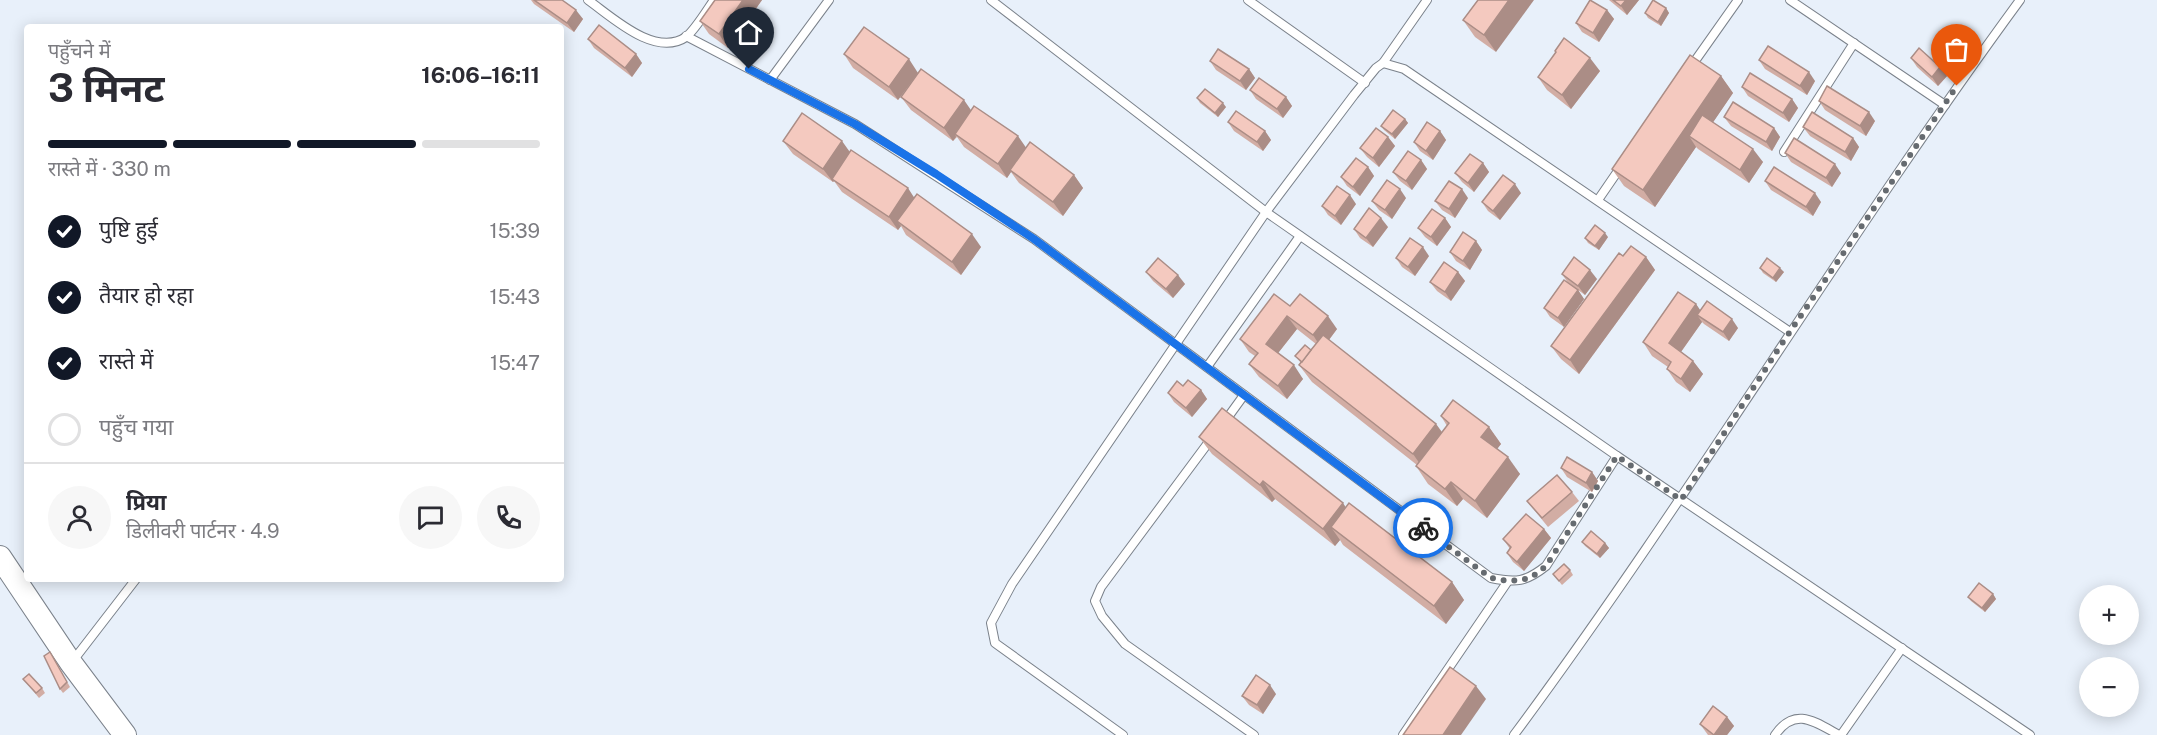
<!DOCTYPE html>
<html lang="hi">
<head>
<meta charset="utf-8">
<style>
  body { margin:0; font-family:"Public Sans","Noto Sans Devanagari",sans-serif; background:#f7f7f7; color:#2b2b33; height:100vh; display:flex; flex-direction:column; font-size:22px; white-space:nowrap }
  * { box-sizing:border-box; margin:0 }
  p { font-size:20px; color:#7c7c81 }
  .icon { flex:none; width:33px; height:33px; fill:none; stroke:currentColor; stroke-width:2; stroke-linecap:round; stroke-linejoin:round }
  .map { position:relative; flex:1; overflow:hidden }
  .sheet { position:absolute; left:24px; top:24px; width:540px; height:558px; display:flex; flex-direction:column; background:#fff; border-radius:6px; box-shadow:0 3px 15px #0003 }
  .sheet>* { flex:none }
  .fabs { position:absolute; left:2079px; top:585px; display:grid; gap:12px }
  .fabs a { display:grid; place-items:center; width:60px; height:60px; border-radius:50%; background:#fff; box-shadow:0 3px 15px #0003; font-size:30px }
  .pin { position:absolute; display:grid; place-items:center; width:51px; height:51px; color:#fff; margin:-62px -26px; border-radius:50% 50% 50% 0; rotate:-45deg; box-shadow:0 0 6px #0007 }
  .pin .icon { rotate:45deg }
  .courier { position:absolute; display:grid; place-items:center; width:60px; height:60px; margin:-30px; border:4px solid #1a73e8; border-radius:50%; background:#fff; color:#222; box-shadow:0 2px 8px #0007 }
  .summary em { font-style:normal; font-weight:700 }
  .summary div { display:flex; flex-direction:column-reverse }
  .summary { display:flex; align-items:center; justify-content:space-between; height:102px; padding:0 24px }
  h1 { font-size:39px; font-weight:700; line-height:45px }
  .bar { display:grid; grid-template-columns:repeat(4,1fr); gap:9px 6px; align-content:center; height:72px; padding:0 24px }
  .bar i { height:8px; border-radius:4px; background:#e1e1e2 }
  .bar .selected { background:#111827 }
  .bar p { grid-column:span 4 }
  .line { display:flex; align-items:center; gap:15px; padding:0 24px; border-top:2px solid #e1e1e2 }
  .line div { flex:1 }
  .round { display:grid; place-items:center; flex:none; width:63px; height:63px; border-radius:32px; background:#f7f7f7 }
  ol { padding:0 24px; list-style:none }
  li { display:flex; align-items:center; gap:18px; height:66px }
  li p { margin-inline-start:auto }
  li .icon { padding:6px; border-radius:50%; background:#111827; color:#fff; stroke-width:4 }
  li:last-child { color:#7c7c81 }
  li i { width:33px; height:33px; border:3px solid #e1e1e2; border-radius:50% }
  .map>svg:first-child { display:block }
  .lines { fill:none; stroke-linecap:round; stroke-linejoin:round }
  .lane-casing { stroke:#7b828b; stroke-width:10 }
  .secondary-casing { stroke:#7b828b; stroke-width:24 }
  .lane { stroke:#fff; stroke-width:8 }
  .secondary { stroke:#fff; stroke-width:22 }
  .wall { fill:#d2ada4 }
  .shaded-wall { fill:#ab8d86 }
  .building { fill:#f4c9bf; stroke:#ab8d86; stroke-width:1.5 }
  .done { stroke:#666b70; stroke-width:6; stroke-dasharray:0 10.8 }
  .route { stroke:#1a73e8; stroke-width:8 }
</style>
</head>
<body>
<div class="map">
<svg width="2157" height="735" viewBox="0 0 2157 735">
  <rect width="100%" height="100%" fill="#e8f0fa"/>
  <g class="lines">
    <defs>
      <g id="lane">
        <path d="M588,0C612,17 655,58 686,37C695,30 707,10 714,0"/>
        <path d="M991,0L1266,212L1617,456"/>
        <path d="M1248,0L1365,83"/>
        <path d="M1790,0L1945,105"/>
        <path d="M686,36L855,124L1034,239L1491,578C1516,583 1526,582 1546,566L1617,456L2030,735"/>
        <path d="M1383,63L1404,69L1790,332"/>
        <path d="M1690,68L1738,0"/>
        <path d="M770,80L829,0"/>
        <path d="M1784,152L1854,43"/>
        <path d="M1598,200L1622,165"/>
        <path d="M1207,367L1300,236"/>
        <path d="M1223,424L1244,395"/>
        <path d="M1211,439L1101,587L1095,601L1102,616L1125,644L1254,735"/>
        <path d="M72,662L136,579"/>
        <path d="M1123,735L995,643L991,623L1012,584L1266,212L1354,95L1376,68L1383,63L1427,0"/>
        <path d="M1403,735L1508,581"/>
        <path d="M1514,735C1691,496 1844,240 2020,0"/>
        <path d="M1775,735C1795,706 1815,722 1839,735"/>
        <path d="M1841,735L1902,648"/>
      </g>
      <path id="secondary" d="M0,557L71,663L125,735"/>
    </defs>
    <use href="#lane" class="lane-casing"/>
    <use href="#secondary" class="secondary-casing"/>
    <use href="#lane" class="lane"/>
    <use href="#secondary" class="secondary"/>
  </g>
  <g class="wall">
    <path d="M531,0H562L583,19L574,32L534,4Z"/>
    <path d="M715,0H762L728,48L709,34L700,21Z"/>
    <path d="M1478,0L1496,52L1475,37L1463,20Z"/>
    <path d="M1609,0H1639L1627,15Z"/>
    <path d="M1666,8L1669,13L1661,26L1648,18L1645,13Z"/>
    <path d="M1607,10L1614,19L1599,42L1582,32L1576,23Z"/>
    <path d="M588,39L636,54L642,63L632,77L594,48Z"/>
    <path d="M1555,51L1600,71L1571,109L1547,90L1538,77L1556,53Z"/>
    <path d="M844,54L918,73L898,100L853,68Z"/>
    <path d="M1911,58L1940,67L1947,76L1938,86L1917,67Z"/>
    <path d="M1759,60L1815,81L1807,95L1765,69Z"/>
    <path d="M1210,61L1249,69L1255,78L1246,90L1216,70Z"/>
    <path d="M1721,76L1733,93L1713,122L1763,162L1749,183L1698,149L1696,147L1655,207L1624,186L1612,169Z"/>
    <path d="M1742,87L1792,99L1798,108L1789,122L1748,96Z"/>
    <path d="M1250,90L1286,97L1292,106L1283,118L1256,99Z"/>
    <path d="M901,97L971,111L1026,148L1074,175L1083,188L1063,216L1019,183L1011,172L1007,178L964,147L957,137L953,141L911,110Z"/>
    <path d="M1197,98L1226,107L1218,117L1200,103Z"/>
    <path d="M1819,101L1875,121L1866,136L1825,110Z"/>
    <path d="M1724,117L1774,128L1780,137L1772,151L1731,126Z"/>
    <path d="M1405,119L1408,123L1395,139L1384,130L1381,126Z"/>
    <path d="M1228,122L1265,131L1271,140L1263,151L1234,131Z"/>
    <path d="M1803,127L1853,138L1859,147L1851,161L1810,136Z"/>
    <path d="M1440,131L1446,140L1433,160L1420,151L1414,142Z"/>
    <path d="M1388,137L1395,146L1379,167L1367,157L1360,148Z"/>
    <path d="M783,141L850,152L915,198L981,247L961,275L906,235L901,226L898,230L842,192L834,181L833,182L793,154Z"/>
    <path d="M1785,153L1841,173L1832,187L1791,162Z"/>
    <path d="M1421,160L1427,169L1412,190L1400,181L1393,172Z"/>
    <path d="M1483,163L1489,172L1474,192L1462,182L1455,173Z"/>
    <path d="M1368,167L1374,176L1360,196L1347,186L1341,177Z"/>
    <path d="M1765,181L1821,202L1813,216L1771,190Z"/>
    <path d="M1521,193L1500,220L1488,211L1482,202Z"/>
    <path d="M1406,198L1392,219L1379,210L1372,201Z"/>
    <path d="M1468,198L1455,218L1442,210L1435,201Z"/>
    <path d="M1356,204L1341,225L1328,215L1322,206Z"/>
    <path d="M1445,218L1451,227L1437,246L1425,237L1418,228Z"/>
    <path d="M1388,227L1373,247L1360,238L1354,229Z"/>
    <path d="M1608,237L1599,250L1588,243L1585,238Z"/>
    <path d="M1476,241L1482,250L1470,270L1456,261L1450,252Z"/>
    <path d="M1429,256L1415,276L1402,267L1396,258Z"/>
    <path d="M1623,256L1646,257L1655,270L1579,374L1561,359L1551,346Z"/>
    <path d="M1760,268L1784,272L1776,282L1763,273Z"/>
    <path d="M1146,272L1185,284L1173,298L1153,281Z"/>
    <path d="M1458,272L1465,281L1451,301L1437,291L1430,282Z"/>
    <path d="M1562,274L1597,279L1585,295L1578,290L1584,299L1564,327L1550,317L1544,308L1568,283Z"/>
    <path d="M1696,304L1700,311L1738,328L1729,341L1704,324L1702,322L1681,352L1693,361L1703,374L1690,392L1676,382L1667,369L1668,367L1652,356L1643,342Z"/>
    <path d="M1290,306L1337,329L1329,340L1436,424L1442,432L1447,426L1441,416L1489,427L1501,444L1497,449L1520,474L1487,518L1463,499L1457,506L1428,484L1416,466L1417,465L1312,382L1299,365L1301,363L1295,356L1311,350L1316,344L1297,329L1278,353L1303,379L1287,399L1259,377L1249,364L1255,356L1249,352L1240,339Z"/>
    <path d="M1183,386L1201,390L1207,399L1192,417L1174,402L1168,393Z"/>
    <path d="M1199,437L1346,508L1452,582L1464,600L1446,624L1343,545L1340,540L1335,546L1275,499L1272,502L1212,454Z"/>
    <path d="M1561,468L1592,472L1598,481L1592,492L1567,477Z"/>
    <path d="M1572,492L1579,501L1548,527L1527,501Z"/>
    <path d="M1544,529L1551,538L1524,571L1513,562L1507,553L1510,549L1503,539Z"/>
    <path d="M1582,542L1605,543L1609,548L1600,558L1585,546Z"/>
    <path d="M1570,570L1573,575L1562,585L1553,574Z"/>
    <path d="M1993,594L1996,599L1985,612L1971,601L1968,597Z"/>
    <path d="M50,652L70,687L63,693L60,689Z"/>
    <path d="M23,679L42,688L45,693L39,698Z"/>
    <path d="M1276,694L1263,714L1249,705L1242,696Z"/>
    <path d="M1727,717L1734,726L1727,735H1708L1700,724Z"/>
  </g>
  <g class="shaded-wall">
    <path d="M743,0H762L728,48L719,34Z"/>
    <path d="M1509,0H1534L1496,52L1484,35Z"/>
    <path d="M1626,0H1639L1627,15L1621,6Z"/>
    <path d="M1666,8L1669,13L1661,26L1658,22Z"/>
    <path d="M576,10L583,19L574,32L567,23Z"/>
    <path d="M1607,10L1614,19L1599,42L1593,33Z"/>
    <path d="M636,54L642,63L632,77L625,68Z"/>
    <path d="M1590,58L1600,71L1571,109L1562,95Z"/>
    <path d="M909,59L918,73L898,100L889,87Z"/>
    <path d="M1940,67L1947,76L1938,86L1932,77Z"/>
    <path d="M1249,69L1255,78L1246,90L1240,81Z"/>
    <path d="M1809,72L1815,81L1807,95L1800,86Z"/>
    <path d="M1721,76L1733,93L1699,143L1689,136L1696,147L1655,207L1643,190Z"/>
    <path d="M1286,97L1292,106L1283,118L1277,109Z"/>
    <path d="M1792,99L1798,108L1789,122L1783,113Z"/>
    <path d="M964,100L973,113L955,134L956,137L953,141L944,128Z"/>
    <path d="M1223,103L1226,107L1218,117L1215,113Z"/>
    <path d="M1869,112L1875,121L1866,136L1860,126Z"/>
    <path d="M1405,119L1408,123L1395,139L1392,134Z"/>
    <path d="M1774,128L1780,137L1772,151L1766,142Z"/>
    <path d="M1265,131L1271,140L1263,151L1257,142Z"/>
    <path d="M1440,131L1446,140L1433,160L1426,151Z"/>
    <path d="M1018,136L1027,149L1010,170L1011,172L1007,178L998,164Z"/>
    <path d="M1388,137L1395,146L1379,167L1373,158Z"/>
    <path d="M1853,138L1859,147L1851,161L1845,152Z"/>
    <path d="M842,141L852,155L832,179L834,181L833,182L823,169Z"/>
    <path d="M1753,149L1763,162L1749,183L1740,170Z"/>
    <path d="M1421,160L1427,169L1412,190L1406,181Z"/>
    <path d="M1483,163L1489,172L1474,192L1468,183Z"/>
    <path d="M1835,164L1841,173L1832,187L1826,178Z"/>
    <path d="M1368,167L1374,176L1360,196L1353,187Z"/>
    <path d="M1074,175L1083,188L1063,216L1053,202Z"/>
    <path d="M1515,184L1521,193L1500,220L1493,211Z"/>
    <path d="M908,188L917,202L897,221L901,226L898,230L889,217Z"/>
    <path d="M1400,189L1406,198L1392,219L1385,210Z"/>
    <path d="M1462,189L1468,198L1455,218L1449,209Z"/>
    <path d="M1815,193L1821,202L1813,216L1806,207Z"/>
    <path d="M1350,195L1356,204L1341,225L1335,216Z"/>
    <path d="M1381,218L1388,227L1373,247L1366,238Z"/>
    <path d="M1445,218L1451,227L1437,246L1431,237Z"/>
    <path d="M1605,233L1608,237L1599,250L1595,246Z"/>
    <path d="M972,234L981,247L961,275L952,262Z"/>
    <path d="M1476,241L1482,250L1470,270L1463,261Z"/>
    <path d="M1423,247L1429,256L1415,276L1408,267Z"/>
    <path d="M1646,257L1655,270L1579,374L1570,360Z"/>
    <path d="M1780,268L1784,272L1776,282L1773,278Z"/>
    <path d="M1590,270L1597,279L1585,295L1578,286Z"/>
    <path d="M1458,272L1465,281L1451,301L1445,292Z"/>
    <path d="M1178,275L1185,284L1173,298L1166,289Z"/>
    <path d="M1578,290L1584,299L1564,327L1558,318Z"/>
    <path d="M1696,304L1705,317L1697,315L1702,322L1678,356L1669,343Z"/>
    <path d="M1287,316L1297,329L1275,357L1266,344Z"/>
    <path d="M1328,316L1337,329L1322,349L1313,335Z"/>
    <path d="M1732,319L1738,328L1729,341L1723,332Z"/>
    <path d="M1693,361L1703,374L1690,392L1681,379Z"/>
    <path d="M1294,365L1303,379L1287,399L1278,386Z"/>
    <path d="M1201,390L1207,399L1192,417L1186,408Z"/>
    <path d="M1436,424L1448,441L1425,471L1413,454Z"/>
    <path d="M1489,427L1501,444L1493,454L1481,437Z"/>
    <path d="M1508,457L1520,474L1487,518L1475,501Z"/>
    <path d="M1592,472L1598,481L1592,492L1586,483Z"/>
    <path d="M1263,481L1275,499L1272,502L1260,485Z"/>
    <path d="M1451,482L1463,499L1457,506L1445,489Z"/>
    <path d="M1343,503L1355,521L1331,527L1340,540L1335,546L1323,529Z"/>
    <path d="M1544,529L1551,538L1524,571L1517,562Z"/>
    <path d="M1605,543L1609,548L1600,558L1597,554Z"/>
    <path d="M1452,582L1464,600L1446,624L1434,606Z"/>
    <path d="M1993,594L1996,599L1985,612L1982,608Z"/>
    <path d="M1270,685L1276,694L1263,714L1257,705Z"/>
    <path d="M1476,686L1486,699L1461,735H1443Z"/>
    <path d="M1727,717L1734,726L1727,735H1714Z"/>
  </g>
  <g class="building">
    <path d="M534,0H562L576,10L567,23Z"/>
    <path d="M715,0H743L719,34L700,21Z"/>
    <path d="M1478,0H1509L1484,35L1463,20Z"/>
    <path d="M1590,0L1607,10L1593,33L1576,23Z"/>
    <path d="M1613,0H1626L1621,6Z"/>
    <path d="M1653,0L1666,8L1658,22L1645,13Z"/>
    <path d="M599,25L636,54L625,68L588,39Z"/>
    <path d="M864,27L909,59L889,87L844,54Z"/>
    <path d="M1564,38L1590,58L1562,95L1538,77L1556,52L1555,51Z"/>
    <path d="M1768,46L1809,72L1800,86L1759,60Z"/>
    <path d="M1919,48L1940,67L1932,77L1911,58Z"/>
    <path d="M1218,49L1249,69L1240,81L1210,61Z"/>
    <path d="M1690,55L1721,76L1643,190L1612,169Z"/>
    <path d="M921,69L964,100L944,128L901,97Z"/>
    <path d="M1750,73L1792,99L1783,113L1742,87Z"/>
    <path d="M1259,78L1286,97L1277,109L1250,90Z"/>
    <path d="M1827,86L1869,112L1860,126L1819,101Z"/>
    <path d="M1205,89L1223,103L1215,113L1197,98Z"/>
    <path d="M1733,102L1774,128L1766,142L1724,117Z"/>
    <path d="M974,106L1018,136L998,164L955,134Z"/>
    <path d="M1393,110L1405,119L1392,134L1381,126Z"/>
    <path d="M1236,111L1265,131L1257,142L1228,122Z"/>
    <path d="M1812,112L1853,138L1845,152L1803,127Z"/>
    <path d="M802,113L842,141L823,169L783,141Z"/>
    <path d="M1702,115L1753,149L1740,170L1689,136Z"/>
    <path d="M1427,122L1440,131L1426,151L1414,142Z"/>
    <path d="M1376,128L1388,137L1373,158L1360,148Z"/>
    <path d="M1794,138L1835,164L1826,178L1785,153Z"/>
    <path d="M1030,142L1074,175L1053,202L1010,170Z"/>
    <path d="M851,150L908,188L889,217L832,179Z"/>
    <path d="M1408,151L1421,160L1406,181L1393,172Z"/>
    <path d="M1470,154L1483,163L1468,183L1455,173Z"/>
    <path d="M1356,158L1368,167L1353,187L1341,177Z"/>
    <path d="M1774,167L1815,193L1806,207L1765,181Z"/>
    <path d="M1503,175L1515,184L1493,211L1482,202Z"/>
    <path d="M1387,180L1400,189L1385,210L1372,201Z"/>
    <path d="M1449,181L1462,189L1449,209L1435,201Z"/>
    <path d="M1337,186L1350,195L1335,216L1322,206Z"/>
    <path d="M917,194L972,234L952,262L897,221Z"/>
    <path d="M1369,208L1381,218L1366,238L1354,229Z"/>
    <path d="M1432,209L1445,218L1431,237L1418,228Z"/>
    <path d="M1595,225L1605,233L1595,246L1585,238Z"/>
    <path d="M1463,232L1476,241L1463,261L1450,252Z"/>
    <path d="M1410,238L1423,247L1408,267L1396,258Z"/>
    <path d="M1631,246L1646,257L1570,360L1551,346L1619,253L1623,256Z"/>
    <path d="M1574,257L1590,270L1578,286L1562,274Z"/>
    <path d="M1158,258L1178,275L1166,289L1146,272Z"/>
    <path d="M1767,258L1780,268L1773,278L1760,268Z"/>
    <path d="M1444,262L1458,272L1445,292L1430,282Z"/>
    <path d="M1564,280L1578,290L1558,318L1544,308Z"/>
    <path d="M1678,292L1696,304L1669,343L1693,361L1681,379L1667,369L1671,362L1643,342Z"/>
    <path d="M1274,294L1290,306L1300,294L1328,316L1313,335L1287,316L1266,344L1294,365L1278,386L1249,364L1258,353L1240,339Z"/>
    <path d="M1707,301L1732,319L1723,332L1697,315Z"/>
    <path d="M1323,335L1436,424L1413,454L1299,365Z"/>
    <path d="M1305,345L1311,350L1302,362L1295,356Z"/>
    <path d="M1188,380L1201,390L1186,408L1168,393L1177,381L1183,386Z"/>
    <path d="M1453,400L1489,427L1481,437L1508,457L1475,501L1451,482L1445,489L1416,466L1449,423L1441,416Z"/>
    <path d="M1222,408L1343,503L1323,529L1263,481L1260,485L1199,437Z"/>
    <path d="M1567,457L1592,472L1586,483L1561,468Z"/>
    <path d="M1557,475L1572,492L1542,518L1527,501Z"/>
    <path d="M1349,503L1452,582L1434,606L1331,527Z"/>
    <path d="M1526,514L1544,529L1517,562L1507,553L1511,547L1503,539Z"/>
    <path d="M1591,531L1605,543L1597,554L1582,542Z"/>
    <path d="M1564,564L1570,570L1559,581L1553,574Z"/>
    <path d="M1979,583L1993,594L1982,608L1968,597Z"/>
    <path d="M50,652L67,682L60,689L44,656Z"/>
    <path d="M1450,667L1476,686L1443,735H1403Z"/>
    <path d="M29,674L42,688L36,693L23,679Z"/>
    <path d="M1256,675L1270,685L1257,705L1242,696Z"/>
    <path d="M1713,706L1727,717L1714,735L1700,724Z"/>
  </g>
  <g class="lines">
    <path class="done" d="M1423,528L1491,578L1508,581L1521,580L1532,577L1546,566L1617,456L1681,500L1783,342L1957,86"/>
    <path class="route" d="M749,69L855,124L936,174L1034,239L1423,528"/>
  </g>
</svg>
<div class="fabs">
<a>+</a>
<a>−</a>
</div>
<div class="pin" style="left:1957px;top:86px;background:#ea580c"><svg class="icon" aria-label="bag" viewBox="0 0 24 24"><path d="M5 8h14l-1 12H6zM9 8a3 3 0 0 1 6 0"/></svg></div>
<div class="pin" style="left:749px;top:69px;background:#1f2937"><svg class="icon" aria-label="home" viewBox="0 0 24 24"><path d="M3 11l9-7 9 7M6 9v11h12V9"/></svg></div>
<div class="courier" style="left:1423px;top:528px"><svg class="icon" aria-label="bike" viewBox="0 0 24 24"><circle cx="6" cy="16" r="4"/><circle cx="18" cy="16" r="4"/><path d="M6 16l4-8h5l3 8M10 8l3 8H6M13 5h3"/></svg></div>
<section class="sheet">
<div class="summary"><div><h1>3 मिनट</h1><p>पहुँचने में</p></div><em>16:06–16:11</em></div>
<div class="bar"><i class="selected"></i><i class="selected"></i><i class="selected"></i><i></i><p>रास्ते में · 330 m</p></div>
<ol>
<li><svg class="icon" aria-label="check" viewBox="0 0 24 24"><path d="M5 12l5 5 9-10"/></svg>पुष्टि हुई<p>15:39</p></li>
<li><svg class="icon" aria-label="check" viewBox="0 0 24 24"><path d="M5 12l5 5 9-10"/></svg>तैयार हो रहा<p>15:43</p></li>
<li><svg class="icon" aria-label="check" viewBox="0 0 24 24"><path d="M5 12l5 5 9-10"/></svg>रास्ते में<p>15:47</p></li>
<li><i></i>पहुँच गया</li>
</ol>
<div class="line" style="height:108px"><a class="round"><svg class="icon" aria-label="person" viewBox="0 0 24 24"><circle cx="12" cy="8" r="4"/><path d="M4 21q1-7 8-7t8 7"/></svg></a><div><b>प्रिया</b><p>डिलीवरी पार्टनर · 4.9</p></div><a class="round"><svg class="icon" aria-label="chat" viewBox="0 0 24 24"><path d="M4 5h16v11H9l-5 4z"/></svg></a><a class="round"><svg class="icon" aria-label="phone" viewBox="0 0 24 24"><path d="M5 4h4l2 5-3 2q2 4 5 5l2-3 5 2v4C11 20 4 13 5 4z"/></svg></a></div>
</section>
</div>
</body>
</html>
